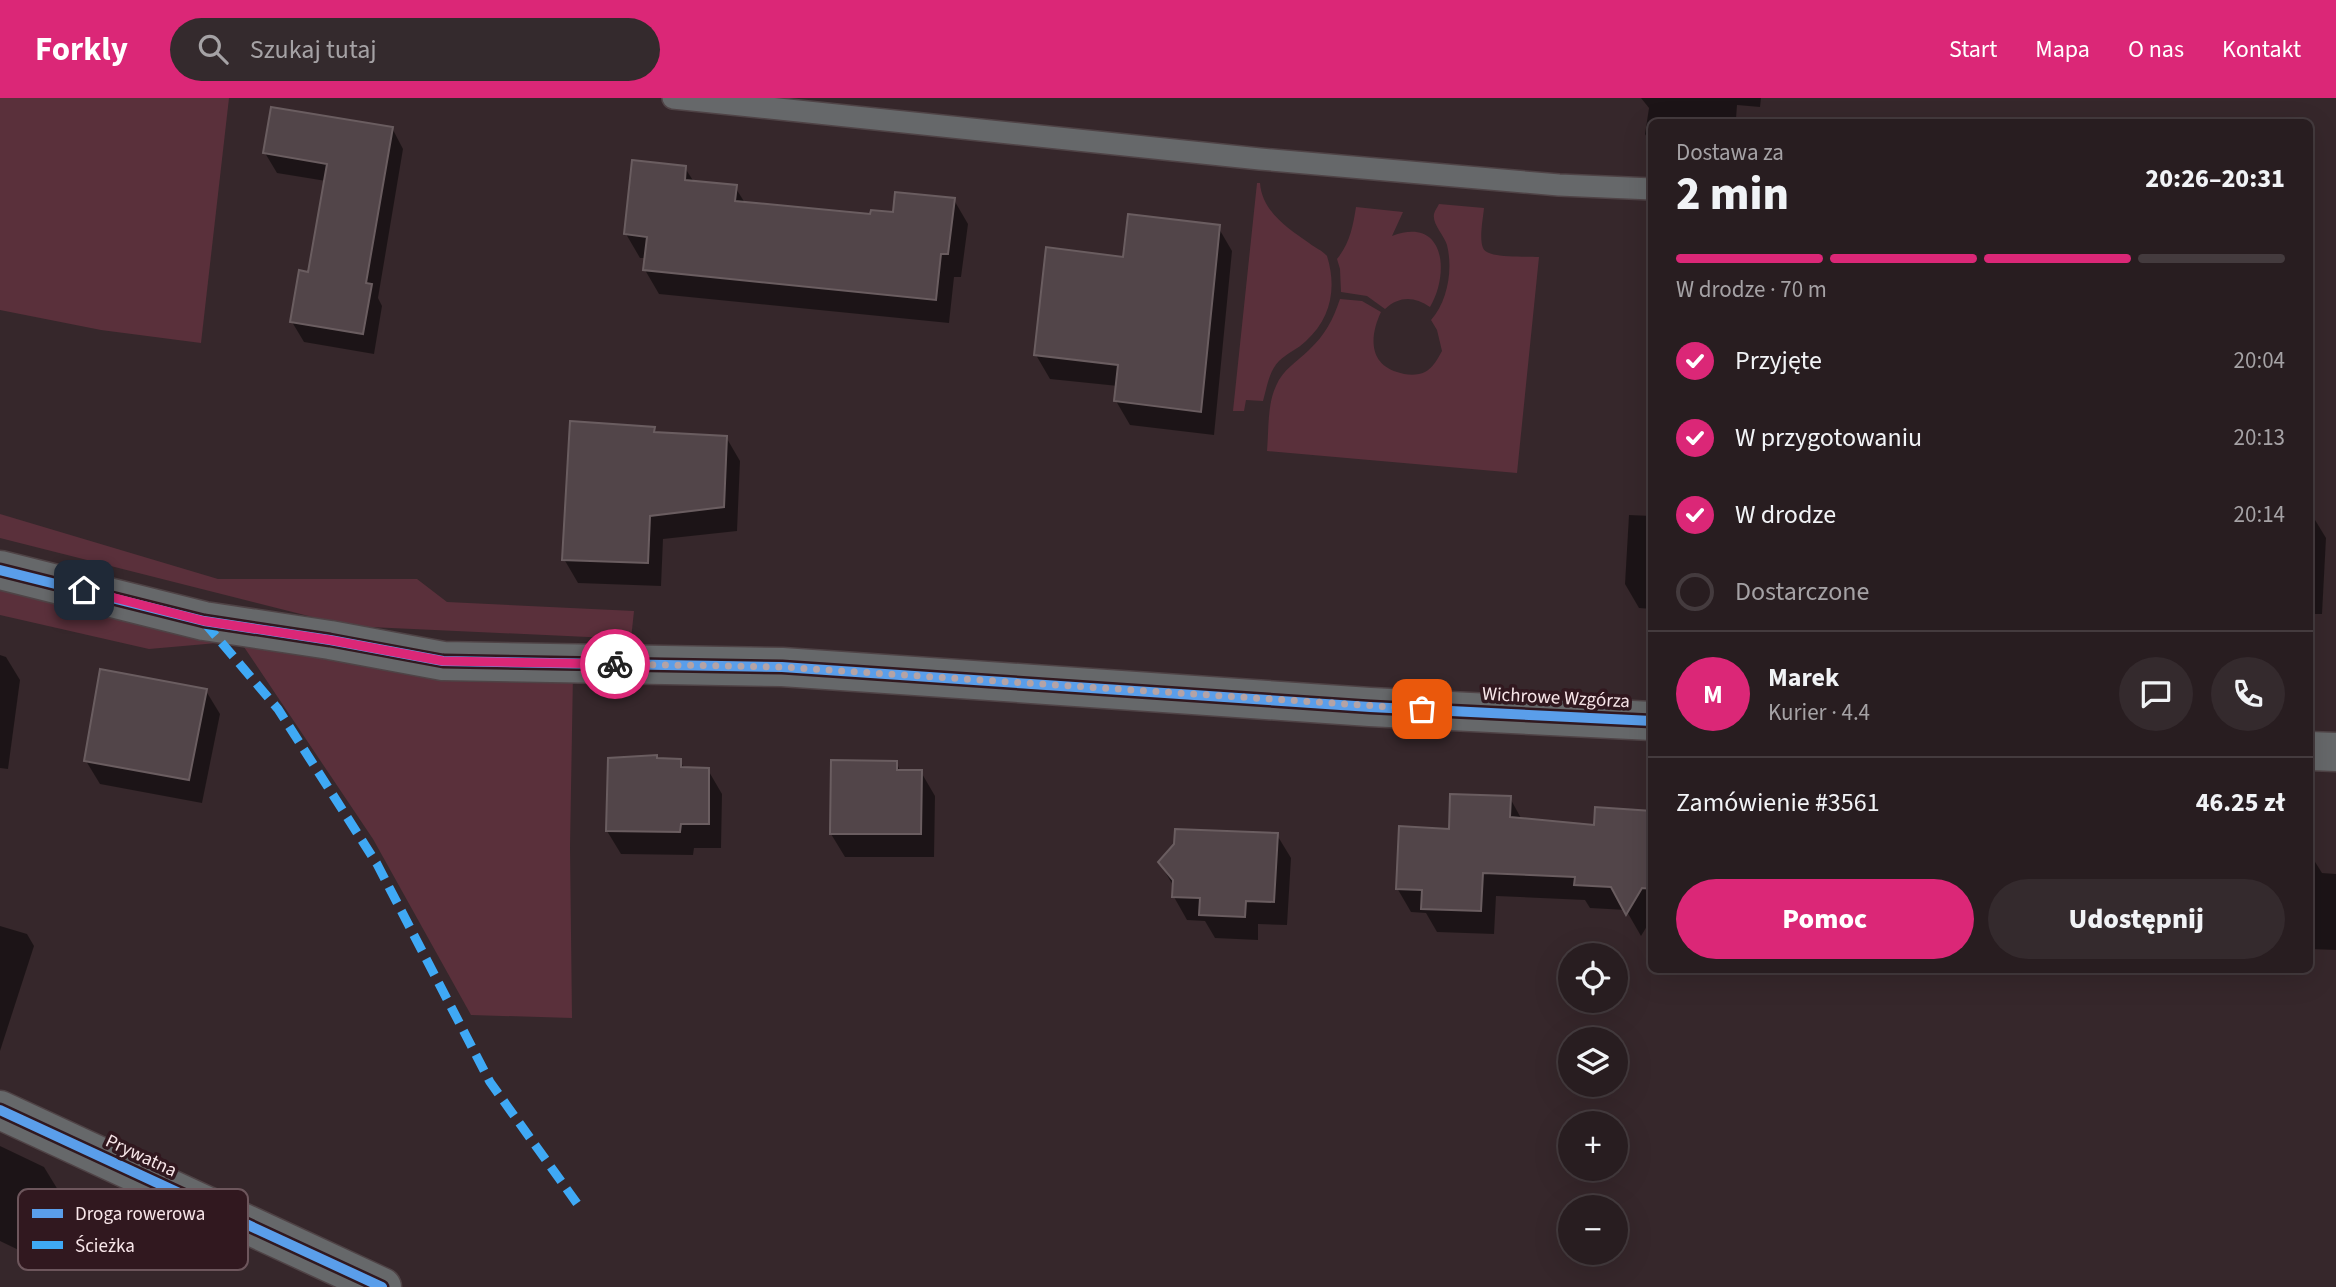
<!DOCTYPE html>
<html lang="pl">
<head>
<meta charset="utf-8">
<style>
  body { margin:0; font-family:"Source Sans 3",sans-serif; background:#342a2d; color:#f1f3f6; height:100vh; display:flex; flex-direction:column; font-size:26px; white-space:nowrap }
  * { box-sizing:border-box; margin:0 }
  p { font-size:23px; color:#a5a2a5 }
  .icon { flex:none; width:38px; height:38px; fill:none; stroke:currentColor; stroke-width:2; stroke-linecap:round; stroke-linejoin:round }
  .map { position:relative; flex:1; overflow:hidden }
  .sheet { position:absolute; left:1648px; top:21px; width:665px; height:854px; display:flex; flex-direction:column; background:#281d20; border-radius:10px; box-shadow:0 7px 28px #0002,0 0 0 2px #443b3e }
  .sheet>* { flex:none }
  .fabs { position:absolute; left:1558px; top:845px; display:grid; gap:14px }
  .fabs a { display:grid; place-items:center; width:70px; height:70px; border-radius:50%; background:#281d20; box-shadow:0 7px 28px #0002,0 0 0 2px #443b3e; font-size:35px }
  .pin { position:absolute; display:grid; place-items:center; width:60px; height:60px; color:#fff; margin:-30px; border-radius:14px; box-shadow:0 4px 10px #0006 }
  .courier { position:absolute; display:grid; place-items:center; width:70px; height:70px; margin:-35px; border:5px solid #db2777; border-radius:50%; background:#fff; color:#222; box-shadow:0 2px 9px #0007 }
  .headline em { font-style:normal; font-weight:800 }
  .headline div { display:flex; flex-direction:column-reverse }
  .headline { display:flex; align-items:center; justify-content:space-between; height:119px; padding:0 28px }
  h1 { font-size:46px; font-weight:800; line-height:52px }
  .bar { display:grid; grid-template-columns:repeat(4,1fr); gap:10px 7px; align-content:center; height:84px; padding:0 28px }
  .bar i { height:9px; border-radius:5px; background:#443b3e }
  .bar .selected { background:#db2777 }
  .bar p { grid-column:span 4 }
  .line { display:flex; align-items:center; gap:18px; padding:0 28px; border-top:2px solid #443b3e }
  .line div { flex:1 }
  .round { display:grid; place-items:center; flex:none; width:74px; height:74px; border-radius:37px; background:#342a2d }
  ol { padding:0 28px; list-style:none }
  li { display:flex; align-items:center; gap:21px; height:77px }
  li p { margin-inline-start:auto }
  li .icon { padding:7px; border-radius:50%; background:#db2777; color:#fff; stroke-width:4 }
  li:last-child { color:#a5a2a5 }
  li i { width:38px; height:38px; border:4px solid #443b3e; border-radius:50% }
  .button { display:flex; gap:14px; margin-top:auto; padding:14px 28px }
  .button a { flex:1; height:80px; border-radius:42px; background:#db2777; color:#fff; font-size:28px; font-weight:800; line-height:80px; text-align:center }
  .button a+a { background:#342a2d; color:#f1f3f6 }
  header { display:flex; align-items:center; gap:42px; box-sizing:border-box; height:98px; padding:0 35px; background:#db2777; color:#fff }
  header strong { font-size:33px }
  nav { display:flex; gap:38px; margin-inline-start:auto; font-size:24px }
  .search { width:490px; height:63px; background:#342a2d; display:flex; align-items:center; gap:18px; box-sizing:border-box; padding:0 24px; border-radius:38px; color:#a5a2a5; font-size:26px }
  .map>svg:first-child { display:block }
  .green { fill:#5a303b }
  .shadow { fill:#0007 }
  .building { fill:#524549; stroke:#6a5d60; stroke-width:2 }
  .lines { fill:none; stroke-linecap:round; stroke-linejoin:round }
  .service-casing { stroke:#4f4346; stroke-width:24 }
  .minor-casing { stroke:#4f4346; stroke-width:41 }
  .service { stroke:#66686a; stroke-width:21 }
  .minor { stroke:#66686a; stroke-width:38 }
  .quiet { stroke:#3fa9f5; stroke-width:9; stroke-dasharray:18 9; stroke-linecap:butt }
  .cycleway-casing { stroke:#31181f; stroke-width:15 }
  .cycleway { stroke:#5a9eea; stroke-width:10 }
  .done { stroke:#b4a3a6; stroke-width:7; stroke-dasharray:0 12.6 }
  .route { stroke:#db2777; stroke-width:9 }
  .labels { text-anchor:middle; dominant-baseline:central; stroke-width:7; stroke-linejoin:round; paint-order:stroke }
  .street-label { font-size:19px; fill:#f8e6e9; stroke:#31181f }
  .key { fill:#31181f; stroke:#6d565c; stroke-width:2 }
  .key-label { font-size:19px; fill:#f8e6e9 }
</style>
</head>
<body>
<header>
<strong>Forkly</strong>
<div class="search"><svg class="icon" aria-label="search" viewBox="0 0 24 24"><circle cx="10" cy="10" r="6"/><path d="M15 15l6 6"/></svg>Szukaj tutaj</div>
<nav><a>Start</a><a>Mapa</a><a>O nas</a><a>Kontakt</a></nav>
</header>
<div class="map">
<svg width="2336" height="1189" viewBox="0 0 2336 1189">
  <rect width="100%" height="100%" fill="#36272b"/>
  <g class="green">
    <path d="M0,0H229L201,245L101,232L0,212Z"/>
    <path d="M1257,85H1260C1262,113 1287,130 1309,145C1315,150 1322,152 1327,158C1337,190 1331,220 1306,243C1298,251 1287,255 1279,263C1269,273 1267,289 1263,303L1246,302L1244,313H1233Z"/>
    <path d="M1439,106L1484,110C1483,121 1479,140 1483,150C1487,161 1527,158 1539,159L1517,375L1267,353C1269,332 1267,307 1276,288C1283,271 1297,264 1309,252C1325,237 1333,222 1340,201L1362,203L1381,214C1370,237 1368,265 1397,274C1405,277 1417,278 1425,274C1433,270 1438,260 1442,253L1437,232L1431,222C1448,203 1453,171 1447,147C1444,137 1432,126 1434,116C1435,112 1437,110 1439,106Z"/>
    <path d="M1356,109L1403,114L1392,138C1445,118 1450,175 1430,209C1414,198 1399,198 1385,211L1367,198L1341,194L1340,171L1337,161C1350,145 1353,128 1356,109Z"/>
    <path d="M0,416L218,481H417L447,504L634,513L631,541L348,528L0,440Z"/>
    <path d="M0,487L573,575L570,749L572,920L471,917L373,741L240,543L149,551L0,517Z"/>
  </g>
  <g class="shadow">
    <path d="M1641,0H1761L1760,9L1737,7L1736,21L1722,19V24H1652V48L1645,36L1649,10Z"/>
    <path d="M392,30L403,51L378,200L382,208L374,256L304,244L292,224L309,176L326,83L277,75L265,55Z"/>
    <path d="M685,70L694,84L735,89L745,105L872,118L894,116L954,102L968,126L961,179H954L949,225L659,196L645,172L646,160H640L626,136Z"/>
    <path d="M1218,129L1232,153L1214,337L1130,327L1116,303L1118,288L1050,281L1036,257L1125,161Z"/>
    <path d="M654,331L656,335L726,339L740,363L737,433L663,441L661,488L578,485L564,461Z"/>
    <path d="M1629,417L1652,418V511L1639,510L1625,486Z"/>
    <path d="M2310,417H2312L2326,440L2322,516H2310Z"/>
    <path d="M0,557L6,559L20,582L8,671L0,670Z"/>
    <path d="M206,593L220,616L202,705L100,686L86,663Z"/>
    <path d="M658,662L680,663L685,671L708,672L722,696L721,750H694L693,757L621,756L607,733Z"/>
    <path d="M896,664L901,674H921L935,698L934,759H845L831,736Z"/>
    <path d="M1510,700L1522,722L1596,729L1652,714V820L1641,838L1626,812L1590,810L1585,802L1496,798L1494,836L1437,834L1426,815L1411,814L1397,790L1451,732Z"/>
    <path d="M1277,737L1291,760L1287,827L1258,826V842L1215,840L1205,823L1187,822L1174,799V789L1160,765Z"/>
    <path d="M2310,759H2312L2322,775L2336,776V852L2310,851Z"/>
    <path d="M0,828L27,836L34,848L0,953Z"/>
    <path d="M0,1048L44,1069L58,1092L27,1156L0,1143Z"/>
  </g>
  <g class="building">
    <path d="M271,9L393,29L366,185L372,186L363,236L290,224L299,172L308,174L327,66L263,55Z"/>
    <path d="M632,62L686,68L685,82L737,87L735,103L870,116L871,112L893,114L895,94L955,100L948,156H941L936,202L643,172L647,139L624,136Z"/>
    <path d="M1128,116L1220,127L1201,314L1114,303L1118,267L1034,257L1046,149L1123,159Z"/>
    <path d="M570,323L655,329L654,334L727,338L724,409L650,418L648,465L562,462Z"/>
    <path d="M100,571L207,591L189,682L84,663Z"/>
    <path d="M657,657V660L681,661V669L709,670V726H681L680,734L606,733L608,660Z"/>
    <path d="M831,662L897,663V672H922L921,736H830Z"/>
    <path d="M1450,696L1511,698L1510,719L1594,727L1595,709L1652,713V791L1642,790L1626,817L1611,789L1574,787L1575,779L1483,775L1481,813L1421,811L1422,792L1396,791L1399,728L1449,731Z"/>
    <path d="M1175,731L1278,735L1274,804L1246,803L1245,819L1199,817L1200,800L1172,799L1173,782L1158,764L1174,746Z"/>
  </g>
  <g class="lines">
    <defs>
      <path id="service" d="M673,0L1260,61L1559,87L1652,91"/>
      <g id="minor">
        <path d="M0,472L204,523L330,542L443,563L782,569L1370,609L1652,623"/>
        <path d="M2310,653L2336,654"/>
        <path d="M0,1012L382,1189"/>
      </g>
    </defs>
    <use href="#service" class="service-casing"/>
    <use href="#minor" class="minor-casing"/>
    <use href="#service" class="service"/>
    <use href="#minor" class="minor"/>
    <path class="quiet" d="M204,524L278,611L377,766L490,984L581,1111"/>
    <defs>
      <g id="cycleway">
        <path d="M0,472L204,523L330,542L443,563L782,569L1370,609L1652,623"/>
        <path d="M0,1012L382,1189"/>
      </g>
    </defs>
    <use href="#cycleway" class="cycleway-casing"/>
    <use href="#cycleway" class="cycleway"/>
  </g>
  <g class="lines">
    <path class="done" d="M615,566L782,569L1422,611"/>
    <path class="route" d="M84,492L204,523L330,542L443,563L615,566"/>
  </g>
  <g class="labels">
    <g class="street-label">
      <text transform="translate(1556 600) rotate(3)">Wichrowe Wzgórza</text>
      <text transform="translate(141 1058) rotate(25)">Prywatna</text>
    </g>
  </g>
  <rect x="18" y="1091" width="230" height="81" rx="10" class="key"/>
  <rect x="32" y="1111" width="31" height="9" fill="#5a9eea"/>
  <rect x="32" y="1143" width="31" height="8" fill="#3fa9f5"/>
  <g class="key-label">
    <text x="75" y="1122">Droga rowerowa</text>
    <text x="75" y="1154">Ścieżka</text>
  </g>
</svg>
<div class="fabs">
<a><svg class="icon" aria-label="locate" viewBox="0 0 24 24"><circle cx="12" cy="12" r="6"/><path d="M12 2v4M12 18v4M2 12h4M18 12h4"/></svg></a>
<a><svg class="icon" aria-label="layers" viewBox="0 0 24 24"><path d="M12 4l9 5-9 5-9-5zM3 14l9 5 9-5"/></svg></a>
<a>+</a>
<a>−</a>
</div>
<div class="pin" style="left:1422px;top:611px;background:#ea580c"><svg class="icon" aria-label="bag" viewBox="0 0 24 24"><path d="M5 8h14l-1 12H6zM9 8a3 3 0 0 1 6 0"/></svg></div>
<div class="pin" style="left:84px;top:492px;background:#1f2937"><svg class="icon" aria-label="home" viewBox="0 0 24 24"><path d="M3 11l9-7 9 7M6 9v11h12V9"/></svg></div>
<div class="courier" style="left:615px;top:566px"><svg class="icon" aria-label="bike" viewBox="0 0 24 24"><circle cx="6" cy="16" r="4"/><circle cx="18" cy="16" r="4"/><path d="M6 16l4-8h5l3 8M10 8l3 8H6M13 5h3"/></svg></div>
<section class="sheet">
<div class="headline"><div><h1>2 min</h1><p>Dostawa za</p></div><em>20:26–20:31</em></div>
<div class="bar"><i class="selected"></i><i class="selected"></i><i class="selected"></i><i></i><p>W drodze · 70 m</p></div>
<ol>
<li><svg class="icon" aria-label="check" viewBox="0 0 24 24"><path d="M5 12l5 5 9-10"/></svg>Przyjęte<p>20:04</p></li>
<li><svg class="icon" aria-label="check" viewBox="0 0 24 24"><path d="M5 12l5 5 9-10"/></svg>W przygotowaniu<p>20:13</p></li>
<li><svg class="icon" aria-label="check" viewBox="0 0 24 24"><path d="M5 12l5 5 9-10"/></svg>W drodze<p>20:14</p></li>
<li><i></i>Dostarczone</li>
</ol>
<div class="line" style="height:126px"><b class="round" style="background:#db2777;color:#fff">M</b><div><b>Marek</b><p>Kurier · 4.4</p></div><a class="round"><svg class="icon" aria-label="chat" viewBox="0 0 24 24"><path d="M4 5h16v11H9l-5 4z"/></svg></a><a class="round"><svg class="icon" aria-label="phone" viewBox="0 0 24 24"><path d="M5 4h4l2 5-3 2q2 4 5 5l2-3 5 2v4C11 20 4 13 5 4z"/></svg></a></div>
<div class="line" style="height:91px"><div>Zamówienie #3561</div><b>46.25 zł</b></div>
<div class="button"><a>Pomoc</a><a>Udostępnij</a></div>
</section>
</div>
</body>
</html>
